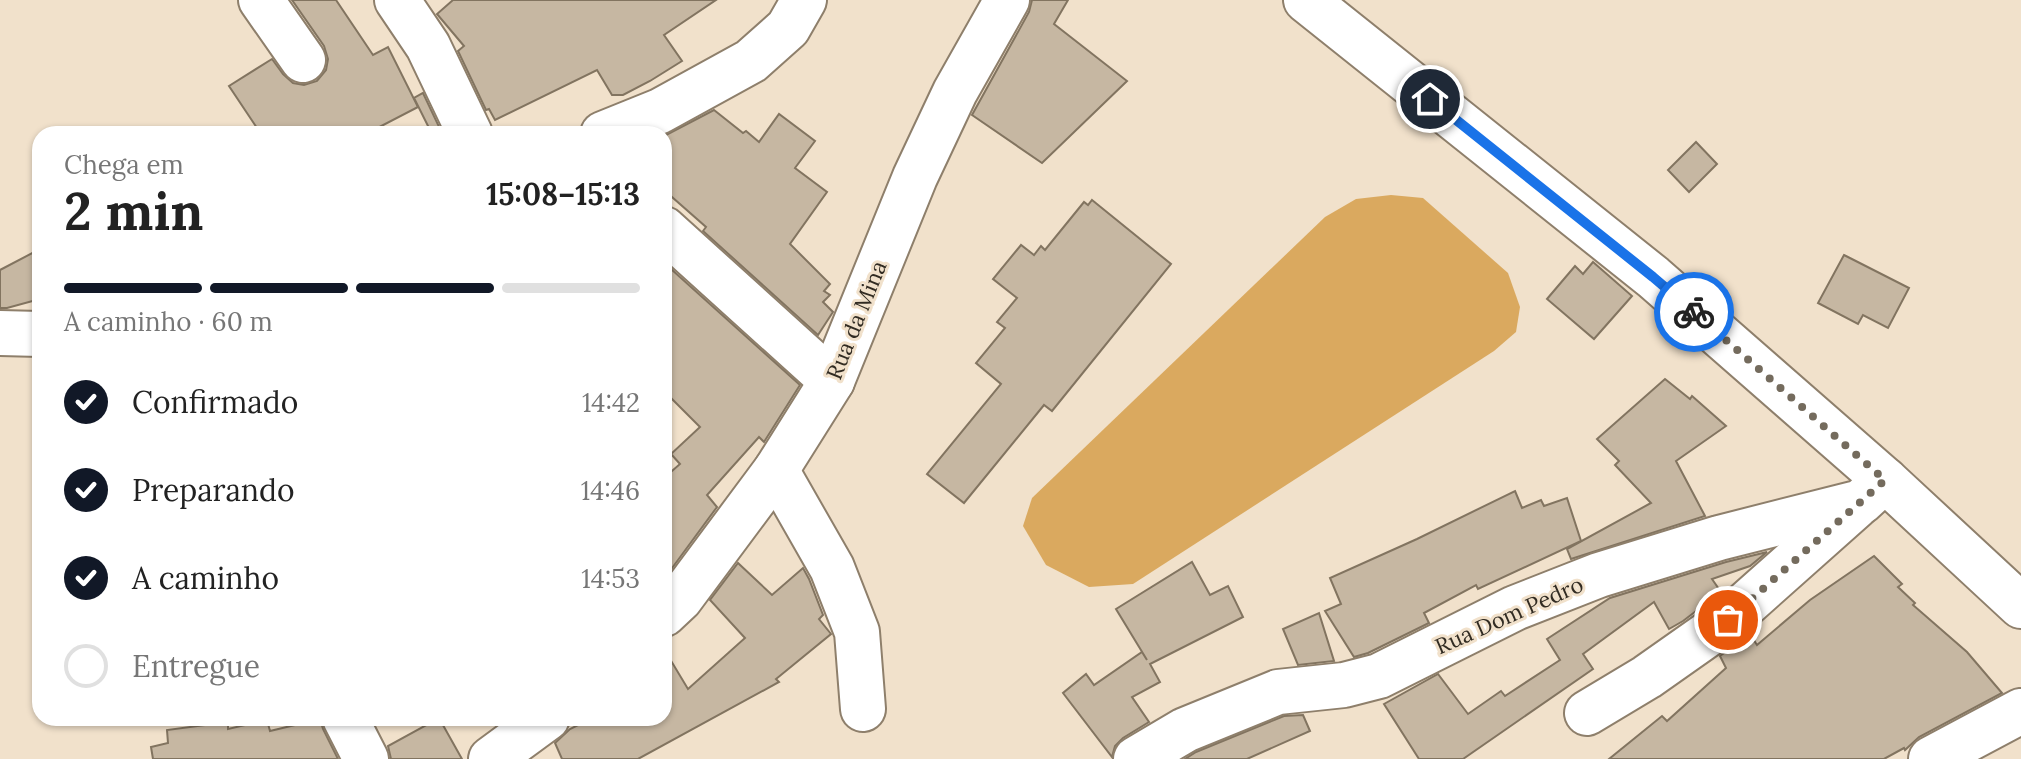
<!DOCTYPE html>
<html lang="pt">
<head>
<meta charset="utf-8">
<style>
  body { margin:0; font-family:Lora,serif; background:#f6f6f6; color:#222; height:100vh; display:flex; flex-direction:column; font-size:30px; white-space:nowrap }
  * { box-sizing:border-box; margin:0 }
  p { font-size:26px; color:#767676 }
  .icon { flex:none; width:44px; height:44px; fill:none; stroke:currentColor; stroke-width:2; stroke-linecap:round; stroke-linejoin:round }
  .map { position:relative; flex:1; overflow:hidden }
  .details { position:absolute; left:32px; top:126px; width:640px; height:600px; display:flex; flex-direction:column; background:#fff; border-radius:24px; box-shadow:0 2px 6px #0004 }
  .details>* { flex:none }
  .pin { position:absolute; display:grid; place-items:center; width:68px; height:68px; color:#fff; margin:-34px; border:4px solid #fff; border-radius:50%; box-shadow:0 2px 8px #0007 }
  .courier { position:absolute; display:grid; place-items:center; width:80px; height:80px; margin:-40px; border:6px solid #1a73e8; border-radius:50%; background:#fff; color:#222; box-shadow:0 2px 10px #0007 }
  .overview em { font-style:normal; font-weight:700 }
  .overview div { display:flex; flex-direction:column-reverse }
  .overview { display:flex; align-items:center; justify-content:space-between; height:136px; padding:0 32px }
  h1 { font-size:52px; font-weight:700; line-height:60px }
  .bar { display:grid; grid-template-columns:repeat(4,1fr); gap:12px 8px; align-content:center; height:96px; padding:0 32px }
  .bar i { height:10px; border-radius:6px; background:#e0e0e0 }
  .bar .current { background:#111827 }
  .bar p { grid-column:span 4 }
  ol { padding:0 32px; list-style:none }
  li { display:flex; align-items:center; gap:24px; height:88px }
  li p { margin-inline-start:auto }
  li .icon { padding:8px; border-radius:50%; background:#111827; color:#fff; stroke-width:4 }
  li:last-child { color:#767676 }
  li i { width:44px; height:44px; border:4px solid #e0e0e0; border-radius:50% }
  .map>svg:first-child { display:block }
  .water { fill:#daa95f }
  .building { fill:#c6b7a2; stroke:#827460; stroke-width:2 }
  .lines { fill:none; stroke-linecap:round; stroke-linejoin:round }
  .minor-casing { stroke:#8e7f6b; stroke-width:48 }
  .major-casing { stroke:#8e7f6b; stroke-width:48 }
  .minor { stroke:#fff; stroke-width:44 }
  .major { stroke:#fff; stroke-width:44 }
  .done { stroke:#746b5d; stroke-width:8; stroke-dasharray:0 14.4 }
  .route { stroke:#1a73e8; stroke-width:10 }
  .labels { text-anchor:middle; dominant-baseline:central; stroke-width:6; stroke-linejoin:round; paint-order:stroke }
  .street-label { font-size:22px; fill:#312b22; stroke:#f1e1cb }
</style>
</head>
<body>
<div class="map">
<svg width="2021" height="759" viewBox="0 0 2021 759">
  <rect width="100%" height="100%" fill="#f1e1cb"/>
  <path class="water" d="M1391,195L1423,198L1508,273L1520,307L1516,332L1494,351L1133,584L1089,587L1046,565L1023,526L1032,498L1325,217L1356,199Z"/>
  <g class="building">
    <path d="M292,0H336L373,55L388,47L418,107L366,134H261L229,86L272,59L283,74L293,83L304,85L317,81L326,70L328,59L324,46Z"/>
    <path d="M453,0H716L664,35L682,61L650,81L623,95H612L597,70L495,120L489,109L486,110L458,51L464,46L437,14Z"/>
    <path d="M1032,0H1068L1054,24L1127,81L1042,163L972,115L1029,12Z"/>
    <path d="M423,93L442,133L440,134H432L414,98Z"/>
    <path d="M714,110L743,133L746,131L759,142L779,114L815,141L795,168L827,192L790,244L830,284L824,291L830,295L823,302L833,312L818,335L703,231L706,227L664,190V136Z"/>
    <path d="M1696,142L1717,164L1689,192L1668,170Z"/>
    <path d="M1092,200L1171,264L1052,411L1044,405L964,503L927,474L1001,384L976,363L1005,328L997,322L1017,298L993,279L1021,245L1034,255L1041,246L1045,250L1084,202L1088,205Z"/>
    <path d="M40,249V299L7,308H0V270Z"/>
    <path d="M1844,255L1909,288L1888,328L1863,315L1858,324L1818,303Z"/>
    <path d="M1593,262L1632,296L1594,339L1547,299L1575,266L1583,274Z"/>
    <path d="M671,269L800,385L764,442L759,437L707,495L717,507L664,579V478L680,464L671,454L700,427L664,391V277Z"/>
    <path d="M1665,379L1690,399L1692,396L1726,426L1676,461L1705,516L1571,559L1567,549L1651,503L1615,465L1619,461L1597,439Z"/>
    <path d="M1515,491L1522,508L1541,500L1544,506L1567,498L1581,541L1478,589L1476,585L1424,613L1429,623L1368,653L1354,657L1325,611L1341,604L1330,578L1417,539Z"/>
    <path d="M1767,552L1750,566L1712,579L1721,592L1683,621L1669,629L1654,602L1583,654L1593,669L1463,759H1419L1384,704L1438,674L1468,714L1501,691L1505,696L1560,660L1547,639L1610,598L1726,562Z"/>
    <path d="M1874,556L1902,584L1898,587L1915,603L1913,605L1967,652L2002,693L1919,737L1905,750L1904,748L1884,759H1609L1662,716L1667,721L1726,668L1720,656L1750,634L1757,645L1810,600Z"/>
    <path d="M1192,562L1210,595L1228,586L1243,617L1150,664L1160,682L1132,697L1149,722L1123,738L1115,746L1112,757L1063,693L1086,674L1094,685L1142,652L1147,660L1116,609Z"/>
    <path d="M738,563L772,595L803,568L809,579L823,615L819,619L831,634L776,679L779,682L638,759H562L555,743L570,729L592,718H664V649L688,689L745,638L710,600Z"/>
    <path d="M1319,613L1334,661L1298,665L1283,629Z"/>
    <path d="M1303,715L1310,731L1247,759H1185L1196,752L1284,716Z"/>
    <path d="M439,718L462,759H391L388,746Z"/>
    <path d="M320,719L323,729L338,759H153L151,747L168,743L167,730L228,722V729L267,720L270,731Z"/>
  </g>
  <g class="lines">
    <defs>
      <g id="minor">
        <path d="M261,0L303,60"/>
        <path d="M397,0L428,46L470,134"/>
        <path d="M603,134L660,111L751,61L788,28L804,0"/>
        <path d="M664,229L832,381"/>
        <path d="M0,333L40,334"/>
        <path d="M776,470L832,568L857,632L863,709"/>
        <path d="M664,614L680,599L776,470L832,381L915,177L955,92L1007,0"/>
        <path d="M1587,713L1647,677L1728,620L1856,506"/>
        <path d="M345,718L366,759"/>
        <path d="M491,759L547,718"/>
        <path d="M1136,759L1185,730L1278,692L1344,685L1379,676L1515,608L1599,575L1719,538L1861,502L1885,480"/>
        <path d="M1931,759L2021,711"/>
      </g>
      <path id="major" d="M1306,0L1653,277L1885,480L2021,606"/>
    </defs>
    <use href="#minor" class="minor-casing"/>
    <use href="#major" class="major-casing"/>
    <use href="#minor" class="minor"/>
    <use href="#major" class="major"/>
  </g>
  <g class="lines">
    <path class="done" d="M1694,312L1885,480L1728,620"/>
    <path class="route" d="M1430,99L1653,277L1694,312"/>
  </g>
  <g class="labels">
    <g class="street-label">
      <text transform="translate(856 320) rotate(-68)">Rua da Mina</text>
      <text transform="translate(1509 615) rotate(-24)">Rua Dom Pedro</text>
    </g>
  </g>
</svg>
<div class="pin" style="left:1728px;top:620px;background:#ea580c"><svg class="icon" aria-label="bag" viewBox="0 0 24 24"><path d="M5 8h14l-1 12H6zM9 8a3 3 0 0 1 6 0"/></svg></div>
<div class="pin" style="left:1430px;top:99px;background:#1f2937"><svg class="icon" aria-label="home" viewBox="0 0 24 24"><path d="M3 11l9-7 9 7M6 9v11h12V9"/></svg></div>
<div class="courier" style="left:1694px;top:312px"><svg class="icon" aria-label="bike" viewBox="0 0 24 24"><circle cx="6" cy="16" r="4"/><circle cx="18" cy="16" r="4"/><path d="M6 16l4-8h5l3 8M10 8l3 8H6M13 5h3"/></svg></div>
<section class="details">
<div class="overview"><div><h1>2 min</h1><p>Chega em</p></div><em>15:08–15:13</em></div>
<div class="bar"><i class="current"></i><i class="current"></i><i class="current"></i><i></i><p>A caminho · 60 m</p></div>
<ol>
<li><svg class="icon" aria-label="check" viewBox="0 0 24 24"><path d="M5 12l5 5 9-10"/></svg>Confirmado<p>14:42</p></li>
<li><svg class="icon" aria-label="check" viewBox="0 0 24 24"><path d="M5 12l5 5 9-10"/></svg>Preparando<p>14:46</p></li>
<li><svg class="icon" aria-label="check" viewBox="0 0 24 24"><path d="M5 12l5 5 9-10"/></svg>A caminho<p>14:53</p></li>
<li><i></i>Entregue</li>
</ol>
</section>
</div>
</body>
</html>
